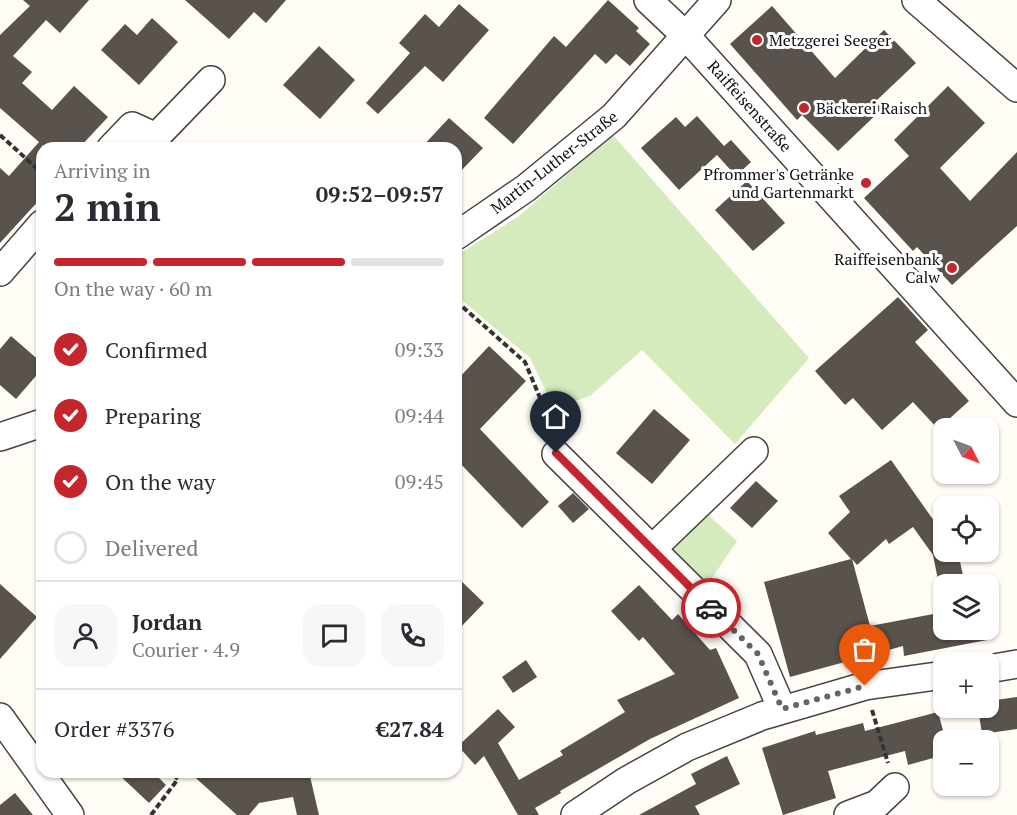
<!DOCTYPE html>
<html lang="en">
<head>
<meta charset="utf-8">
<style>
  body { margin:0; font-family:"PT Serif",serif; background:#f7f7f7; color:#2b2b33; height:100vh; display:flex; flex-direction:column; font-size:22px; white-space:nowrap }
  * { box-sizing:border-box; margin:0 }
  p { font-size:20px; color:#7c7c81 }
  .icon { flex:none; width:33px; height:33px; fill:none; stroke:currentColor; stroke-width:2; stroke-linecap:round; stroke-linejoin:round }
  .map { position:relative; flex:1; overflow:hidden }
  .panel { position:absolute; left:36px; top:142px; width:426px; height:636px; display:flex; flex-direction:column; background:#fff; border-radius:18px; box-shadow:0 2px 4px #0004 }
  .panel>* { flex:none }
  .needle { width:39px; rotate:132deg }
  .buttons { position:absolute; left:933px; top:418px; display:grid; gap:12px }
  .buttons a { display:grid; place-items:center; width:66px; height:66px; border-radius:12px; background:#fff; box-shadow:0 2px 4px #0004; font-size:30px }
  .pin { position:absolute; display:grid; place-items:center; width:51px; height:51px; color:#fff; margin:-62px -26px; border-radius:50% 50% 50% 0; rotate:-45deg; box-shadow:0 0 6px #0007 }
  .pin .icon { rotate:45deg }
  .courier { position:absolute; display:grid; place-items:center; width:60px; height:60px; margin:-30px; border:4px solid #c4262e; border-radius:50%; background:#fff; color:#222; box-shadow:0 2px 8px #0007 }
  .headline em { font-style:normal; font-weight:700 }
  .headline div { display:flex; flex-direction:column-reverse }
  .headline { display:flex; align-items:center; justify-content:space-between; height:102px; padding:0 18px }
  h1 { font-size:39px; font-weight:700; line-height:45px }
  .bar { display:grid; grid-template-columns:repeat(4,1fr); gap:9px 6px; align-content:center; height:72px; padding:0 18px }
  .bar i { height:8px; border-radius:4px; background:#e1e1e2 }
  .bar .current { background:#c4262e }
  .bar p { grid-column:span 4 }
  .line { display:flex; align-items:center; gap:15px; padding:0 18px; border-top:2px solid #e1e1e2 }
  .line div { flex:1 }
  .round { display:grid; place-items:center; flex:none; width:63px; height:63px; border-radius:18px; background:#f7f7f7 }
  ol { padding:0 18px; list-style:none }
  li { display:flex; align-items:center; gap:18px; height:66px }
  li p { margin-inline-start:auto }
  li .icon { padding:6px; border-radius:50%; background:#c4262e; color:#fff; stroke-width:4 }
  li:last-child { color:#7c7c81 }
  li i { width:33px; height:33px; border:3px solid #e1e1e2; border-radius:50% }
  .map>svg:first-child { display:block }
  .green { fill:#d5ebbd }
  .building { fill:#5a524d }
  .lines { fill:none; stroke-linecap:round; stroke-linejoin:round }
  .minor-casing { stroke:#444; stroke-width:30 }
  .path { stroke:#333; stroke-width:4; stroke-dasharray:6 3; stroke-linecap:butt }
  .minor { stroke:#fff; stroke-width:27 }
  .done { stroke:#646461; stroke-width:6; stroke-dasharray:0 10.8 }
  .route { stroke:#c4262e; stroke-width:8 }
  .poi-dot { fill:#c4262e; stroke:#fff; stroke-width:2 }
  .labels { text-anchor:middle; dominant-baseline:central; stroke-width:6; stroke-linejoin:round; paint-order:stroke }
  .poi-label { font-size:16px; fill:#111; stroke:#fff; text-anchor:start }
  .street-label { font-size:16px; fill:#111; stroke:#fff }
</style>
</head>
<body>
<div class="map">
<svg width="1017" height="815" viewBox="0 0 1017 815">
  <rect width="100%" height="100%" fill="#fffdf5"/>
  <g class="green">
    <path d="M613,135L809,358L735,444L642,350L590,396L554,408L530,358L456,295V256L519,216Z"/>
    <path d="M705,512L737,541L708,584H704L667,551Z"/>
  </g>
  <g class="building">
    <path d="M23,0H89L60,33L46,20L13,56L32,72L22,83L52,110L74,86L108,117L79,148H46L42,145V197L0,243V168L9,176L39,142L0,108V35L30,6Z"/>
    <path d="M185,0H286L266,23L254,12L229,39Z"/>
    <path d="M608,0L639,28L636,31L650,44L630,66L616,54L606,64L595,54L513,144L484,118L554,36L566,47Z"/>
    <path d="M459,4L489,30L443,82L425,66L378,114L366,103L410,53L399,43L425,14L439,27Z"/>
    <path d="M772,6L835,78L884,30L916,63L876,101L883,108L838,151L802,115L797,120L730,44Z"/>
    <path d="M152,18L178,42L139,85L101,50L125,24L137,35Z"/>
    <path d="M319,46L355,80L320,119L283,85Z"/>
    <path d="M948,86L985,123L940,168L970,201L1017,152V226L952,285L917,247L913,251L864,198L909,156L894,140Z"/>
    <path d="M697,116L724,146L731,140L751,162L736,176L717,155L679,190L641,148L676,117L685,127Z"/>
    <path d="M449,118L483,148L456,176V148H421Z"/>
    <path d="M747,181L785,223L753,251L715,210Z"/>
    <path d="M898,297L928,330L915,342L969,401L938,429L913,402L882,430L853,398L845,405L815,371Z"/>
    <path d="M11,336L42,363V369L16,399L0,385V349Z"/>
    <path d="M489,346L526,381L480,429L549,502L522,528L456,459V381Z"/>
    <path d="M654,409L690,440L652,484L616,453Z"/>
    <path d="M891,460L944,535V552H958L965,585H939L933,555L913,527L889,544L886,539L857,565L852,559L870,626L944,612V630H986L987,640L904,656L903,646L790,677L764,582L851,559L828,533L850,512L839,496Z"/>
    <path d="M756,481L778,501L752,528L730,508Z"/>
    <path d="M573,493L589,509L573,523L558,506Z"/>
    <path d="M456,576L484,603L456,632Z"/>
    <path d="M0,584L37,617L0,659Z"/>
    <path d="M639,585L672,620L678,614L710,650L716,648L739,698L650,739L560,791L561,793L535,808L539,815H518L484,756L475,765L458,746L498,709L515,727L498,743L519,780L563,755L560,751L625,712L617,700L675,674L643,637L639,641L611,611Z"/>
    <path d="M526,660L537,677L513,693L502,677Z"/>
    <path d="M1017,697V729L982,734L978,708H988V701Z"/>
    <path d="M938,712L944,734V755L908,765L905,751L828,771L836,798L783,815L762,748L815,731L816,735L863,723L865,731Z"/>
    <path d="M727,756L740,784L695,806L700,815H639L696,784L691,774Z"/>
    <path d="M116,772H153L166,785L149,803Z"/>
    <path d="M189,772H309L319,815H297L293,797L259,803L249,815H237Z"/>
    <path d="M15,793L33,815H0V805Z"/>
  </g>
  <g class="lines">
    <defs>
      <g id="minor">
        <path d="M648,0L686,36L1017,403"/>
        <path d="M916,0L1017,88"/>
        <path d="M156,137L211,80"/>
        <path d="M111,148L132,126L156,137"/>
        <path d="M456,236L526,188L614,116L717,0"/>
        <path d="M0,272L42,224"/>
        <path d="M0,437L42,423"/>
        <path d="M556,454L758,654L782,709"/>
        <path d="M652,549L754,451"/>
        <path d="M988,669L1017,664"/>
        <path d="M0,717L70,815"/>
        <path d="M575,815L626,781L687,747L762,716L865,686L944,675"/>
        <path d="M848,815L877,804L895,787"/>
      </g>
    </defs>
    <use href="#minor" class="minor-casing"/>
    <g class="path">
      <path d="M0,135L42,173"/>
      <path d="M456,301L525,362L553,429"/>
      <path d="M872,710L888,763"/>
      <path d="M151,815L178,779L171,772"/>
    </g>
    <use href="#minor" class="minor"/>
  </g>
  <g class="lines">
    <path class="done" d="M711,608L758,654L782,709L865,686"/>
    <path class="route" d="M556,453L711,608"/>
  </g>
  <g class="poi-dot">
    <circle cx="757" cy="40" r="6"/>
    <circle cx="804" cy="108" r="6"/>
    <circle cx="866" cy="183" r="6"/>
    <circle cx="952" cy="268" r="6"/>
  </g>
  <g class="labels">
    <g class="poi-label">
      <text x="769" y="40">Metzgerei Seeger</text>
      <text x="816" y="108">Bäckerei Raisch</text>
      <text x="854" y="174" text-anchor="end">Pfrommer's Getränke<tspan x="854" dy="18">und Gartenmarkt</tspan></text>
      <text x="940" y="259" text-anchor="end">Raiffeisenbank<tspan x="940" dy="18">Calw</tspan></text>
    </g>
    <g class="street-label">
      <text transform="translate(750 106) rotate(48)">Raiffeisenstraße</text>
      <text transform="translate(554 162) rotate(-38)">Martin-Luther-Straße</text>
    </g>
  </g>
</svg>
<div class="buttons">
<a><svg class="needle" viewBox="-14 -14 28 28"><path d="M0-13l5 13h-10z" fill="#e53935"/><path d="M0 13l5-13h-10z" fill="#7c7c81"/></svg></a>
<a><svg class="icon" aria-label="locate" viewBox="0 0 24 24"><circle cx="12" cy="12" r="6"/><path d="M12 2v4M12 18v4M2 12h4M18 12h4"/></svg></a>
<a><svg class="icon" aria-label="layers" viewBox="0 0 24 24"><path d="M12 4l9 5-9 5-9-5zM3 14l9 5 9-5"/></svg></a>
<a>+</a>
<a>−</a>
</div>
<div class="pin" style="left:865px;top:686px;background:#ea580c"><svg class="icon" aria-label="bag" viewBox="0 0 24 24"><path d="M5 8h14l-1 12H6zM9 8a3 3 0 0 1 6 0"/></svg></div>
<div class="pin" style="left:556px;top:453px;background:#1f2937"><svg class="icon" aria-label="home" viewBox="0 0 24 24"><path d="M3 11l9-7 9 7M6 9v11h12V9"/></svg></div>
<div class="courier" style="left:711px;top:608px"><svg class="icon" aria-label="car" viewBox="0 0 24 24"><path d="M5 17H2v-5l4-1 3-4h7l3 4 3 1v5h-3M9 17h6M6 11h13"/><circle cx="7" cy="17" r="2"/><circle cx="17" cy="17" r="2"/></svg></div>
<section class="panel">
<div class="headline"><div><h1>2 min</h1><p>Arriving in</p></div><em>09:52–09:57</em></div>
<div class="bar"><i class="current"></i><i class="current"></i><i class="current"></i><i></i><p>On the way · 60 m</p></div>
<ol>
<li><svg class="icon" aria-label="check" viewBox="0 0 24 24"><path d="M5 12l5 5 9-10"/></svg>Confirmed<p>09:33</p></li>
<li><svg class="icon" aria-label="check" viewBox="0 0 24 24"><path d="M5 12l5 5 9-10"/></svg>Preparing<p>09:44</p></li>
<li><svg class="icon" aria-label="check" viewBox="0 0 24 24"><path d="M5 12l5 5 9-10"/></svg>On the way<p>09:45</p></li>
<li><i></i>Delivered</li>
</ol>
<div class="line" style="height:108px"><a class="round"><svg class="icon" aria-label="person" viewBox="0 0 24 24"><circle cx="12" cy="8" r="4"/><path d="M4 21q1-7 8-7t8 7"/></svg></a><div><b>Jordan</b><p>Courier · 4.9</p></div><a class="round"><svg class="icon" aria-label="chat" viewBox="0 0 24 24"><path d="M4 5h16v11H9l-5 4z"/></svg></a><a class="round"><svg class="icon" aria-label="phone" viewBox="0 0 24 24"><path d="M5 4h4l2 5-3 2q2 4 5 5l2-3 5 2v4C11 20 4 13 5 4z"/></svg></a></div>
<div class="line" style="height:78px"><div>Order #3376</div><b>€27.84</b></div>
</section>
</div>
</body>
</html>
